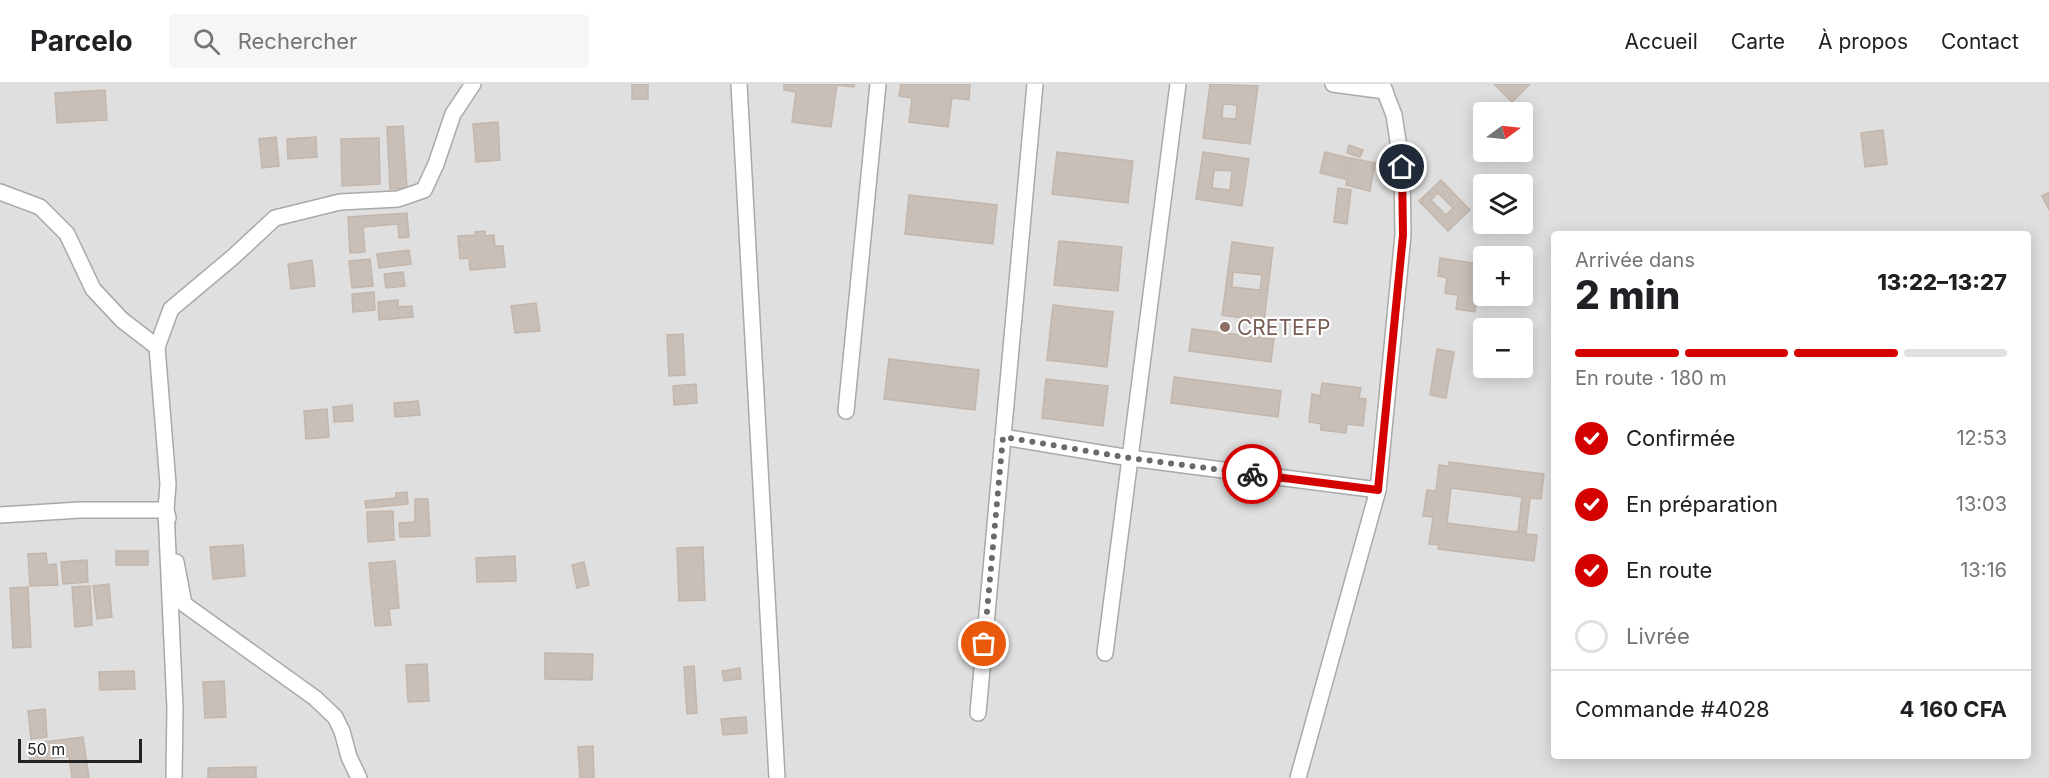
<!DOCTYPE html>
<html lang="fr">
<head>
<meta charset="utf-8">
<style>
  body { margin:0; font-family:Inter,sans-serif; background:#f6f6f6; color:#202124; height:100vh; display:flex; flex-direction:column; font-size:22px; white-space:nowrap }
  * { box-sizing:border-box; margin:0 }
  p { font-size:20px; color:#757577 }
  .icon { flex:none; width:33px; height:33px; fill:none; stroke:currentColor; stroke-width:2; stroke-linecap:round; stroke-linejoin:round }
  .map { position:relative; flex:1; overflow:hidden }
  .drawer { position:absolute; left:1551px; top:147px; width:480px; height:528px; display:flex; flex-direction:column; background:#fff; border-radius:6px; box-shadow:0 3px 15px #0003 }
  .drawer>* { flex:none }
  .needle { width:39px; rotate:75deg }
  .fabs { position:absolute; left:1473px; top:18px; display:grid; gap:12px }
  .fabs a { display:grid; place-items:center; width:60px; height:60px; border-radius:6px; background:#fff; box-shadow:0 3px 15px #0003; font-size:30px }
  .scale { position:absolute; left:18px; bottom:15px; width:124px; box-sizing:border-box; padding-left:6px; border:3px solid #222; border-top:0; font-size:16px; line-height:21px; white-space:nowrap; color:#222; -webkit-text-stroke:4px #fff; paint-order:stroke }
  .pin { position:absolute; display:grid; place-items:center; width:51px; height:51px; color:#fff; margin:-26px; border:3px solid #fff; border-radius:50%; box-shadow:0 2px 6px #0007 }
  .courier { position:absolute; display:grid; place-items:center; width:60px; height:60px; margin:-30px; border:4px solid #d40000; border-radius:50%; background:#fff; color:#222; box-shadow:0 2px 8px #0007 }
  .summary em { font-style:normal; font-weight:800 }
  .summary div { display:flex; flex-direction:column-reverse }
  .summary { display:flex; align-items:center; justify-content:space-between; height:102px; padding:0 24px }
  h1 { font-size:39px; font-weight:800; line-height:45px }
  .bar { display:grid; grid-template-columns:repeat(4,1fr); gap:9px 6px; align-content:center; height:72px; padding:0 24px }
  .bar i { height:8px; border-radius:4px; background:#e0e0e0 }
  .bar .current { background:#d40000 }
  .bar p { grid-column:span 4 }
  .line { display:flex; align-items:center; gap:15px; padding:0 24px; border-top:2px solid #e0e0e0 }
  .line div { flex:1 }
  ol { padding:0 24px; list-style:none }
  li { display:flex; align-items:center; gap:18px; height:66px }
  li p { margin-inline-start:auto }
  li .icon { padding:6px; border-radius:50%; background:#d40000; color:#fff; stroke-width:4 }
  li:last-child { color:#757577 }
  li i { width:33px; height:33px; border:3px solid #e0e0e0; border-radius:50% }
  header { display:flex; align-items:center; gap:36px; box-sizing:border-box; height:84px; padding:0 30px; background:#fff; border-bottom:2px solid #e0e0e0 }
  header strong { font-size:28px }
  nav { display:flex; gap:33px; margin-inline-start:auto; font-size:21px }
  .search { width:420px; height:54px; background:#f6f6f6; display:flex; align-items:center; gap:15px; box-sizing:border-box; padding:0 21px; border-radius:6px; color:#757577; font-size:22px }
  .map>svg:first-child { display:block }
  .residential { fill:#e0dfdf; fill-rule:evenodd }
  .building { fill:#c7bfb8; stroke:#c4b6ab; stroke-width:1.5; fill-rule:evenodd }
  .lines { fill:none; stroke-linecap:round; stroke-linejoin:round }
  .street-casing { stroke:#a9a9a9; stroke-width:18 }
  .street { stroke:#fff; stroke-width:15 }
  .done { stroke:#6b6a68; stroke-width:6; stroke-dasharray:0 10.8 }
  .route { stroke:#d40000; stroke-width:8 }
  .education-dot { fill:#8d6e63; stroke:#fff; stroke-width:2 }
  .labels { text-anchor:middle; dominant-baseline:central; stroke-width:4.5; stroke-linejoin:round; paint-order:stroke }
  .education-label { font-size:21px; fill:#785e54; stroke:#fff; text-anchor:start }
</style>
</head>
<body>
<header>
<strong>Parcelo</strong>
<div class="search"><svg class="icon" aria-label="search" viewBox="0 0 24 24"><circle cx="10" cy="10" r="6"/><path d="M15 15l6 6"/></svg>Rechercher</div>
<nav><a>Accueil</a><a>Carte</a><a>À propos</a><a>Contact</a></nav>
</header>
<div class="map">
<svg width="2049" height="694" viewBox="0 0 2049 694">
  <rect width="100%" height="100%" fill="#f2efe9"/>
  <path class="residential" d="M0,0H2049V694H0ZM1484,28H1522V68H1484ZM1484,100H1522V140H1484ZM1554,150H2028V672H1554ZM1484,172H1522V212H1484ZM1484,244H1522V284H1484Z"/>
  <g class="building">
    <rect x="632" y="0" width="16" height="15"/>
    <path d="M784,0H855L854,3L837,1L831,43L792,38L796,8L784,6Z"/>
    <path d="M901,0H970L969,16L952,14L948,43L909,38L912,14L899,12Z"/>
    <path d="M1210,0L1258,2L1250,60L1203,54ZM1223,20L1237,21L1236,35L1222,34Z"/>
    <path d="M1494,0H1530L1512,18Z"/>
    <path d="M105,6L107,36L57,39L55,9Z"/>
    <path d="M498,38L500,76L476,78L473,40Z"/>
    <path d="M403,42L407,104L390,105L387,43Z"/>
    <path d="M1883,46L1887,80L1865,83L1861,49Z"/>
    <path d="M276,53L279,82L262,84L259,55Z"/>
    <path d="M316,53L317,73L288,75L287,55Z"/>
    <path d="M379,54L380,100L342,102L341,55Z"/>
    <path d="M1349,61L1363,66L1360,73L1347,69Z"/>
    <path d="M1057,68L1133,77L1128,119L1052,110Z"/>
    <path d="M1203,68L1249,75L1242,122L1196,115ZM1214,86L1232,87L1230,106L1212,104Z"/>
    <path d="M1325,68L1349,74L1345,95L1320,89Z"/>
    <path d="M1351,74L1375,79L1370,107L1346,101Z"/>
    <path d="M1441,96L1470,126L1448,147L1419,117ZM1438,109L1453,124L1446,131L1431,116Z"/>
    <path d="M1338,104L1351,106L1347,140L1334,138Z"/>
    <path d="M2049,108V126L2042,112Z"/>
    <path d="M909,111L997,121L993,160L905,150Z"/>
    <path d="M407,129L409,153L399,154L398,140L363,143L365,168L350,169L348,133Z"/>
    <path d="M485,147V152L494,151L495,162H503L505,183L470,186L469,174L460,175L458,152L476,151L475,148Z"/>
    <path d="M1059,157L1122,163L1118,207L1054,201Z"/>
    <path d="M1232,158L1273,164L1264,237L1222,231ZM1233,188L1262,191L1260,206L1232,203Z"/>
    <path d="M409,166L411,180L379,184L377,170Z"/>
    <path d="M1440,174L1484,181V200L1479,199L1475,228L1456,225L1458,211L1445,209L1447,194L1438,192Z"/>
    <path d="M370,175L373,202L352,204L349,177Z"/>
    <path d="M312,176L315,202L291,205L288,180Z"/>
    <path d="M403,188L405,202L386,204L384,190Z"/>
    <path d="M374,208L375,226L353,228L352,210Z"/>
    <path d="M398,216V223L412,222L413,233L379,236L378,218Z"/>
    <path d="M536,219L540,247L515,249L511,222Z"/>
    <path d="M1053,221L1113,228L1107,283L1047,276Z"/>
    <path d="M1192,245L1274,255L1271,278L1189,267Z"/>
    <path d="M683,250L685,291L669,292L667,251Z"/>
    <path d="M1437,265L1454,268L1446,314L1430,311Z"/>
    <path d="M889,275L979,286L975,326L884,315Z"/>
    <path d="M1174,293L1281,307L1278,333L1171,319Z"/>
    <path d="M1046,295L1108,302L1103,342L1042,334Z"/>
    <path d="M1322,299L1361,304L1359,314L1366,315L1363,342L1347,340L1346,349L1321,346V340L1309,338L1312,310L1320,312Z"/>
    <path d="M696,300L697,319L674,321L673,302Z"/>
    <path d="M418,317L420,331L395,333L394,319Z"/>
    <path d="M352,321L353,337L334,338L333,323Z"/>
    <path d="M327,325L329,353L306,355L304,327Z"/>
    <path d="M1449,378L1544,390L1541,415L1530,414L1526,450L1537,451L1534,477L1438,465L1439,461L1429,460L1433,433L1423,432L1427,406L1436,407L1439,381L1449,382ZM1451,404L1522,413L1518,448L1447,439Z"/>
    <path d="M407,408L408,420L366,424L365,417L396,414V409Z"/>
    <path d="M415,415H428L430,452L400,453L399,439L415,438Z"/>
    <path d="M393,427L394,456L368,458L367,428Z"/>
    <path d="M243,461L245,492L213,495L210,463Z"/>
    <path d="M703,463L705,516L679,517L677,464Z"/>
    <rect x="116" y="467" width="32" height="14"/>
    <path d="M46,469L47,481L56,480L58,501L30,502L28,470Z"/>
    <path d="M515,472L516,497L477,498L476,474Z"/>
    <path d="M87,476L88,498L63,500L61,478Z"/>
    <path d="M395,477L399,524L389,525L391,541L375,542L369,479Z"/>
    <path d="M584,478L589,501L577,504L572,481Z"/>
    <path d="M109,500L112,533L97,535L93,502Z"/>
    <path d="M90,502L92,541L75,543L72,503Z"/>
    <path d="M28,503L31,563L13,564L10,504Z"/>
    <path d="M545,569L593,570L592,596L545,595Z"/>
    <path d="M427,580L429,617L408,618L406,581Z"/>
    <path d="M694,582L697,629L687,630L684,583Z"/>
    <path d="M740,584L741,595L724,597L722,587Z"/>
    <path d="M134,587L135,605L100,606L99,588Z"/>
    <path d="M224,597L226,633L205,634L203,598Z"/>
    <path d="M45,625L47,653L31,655L28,627Z"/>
    <path d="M746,633L747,649L723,651L721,635Z"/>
    <path d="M83,653L89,694H72L69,672L30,678L28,660Z"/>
    <path d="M593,662L594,694H580L578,663Z"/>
    <path d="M256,683V694H208V684Z"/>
  </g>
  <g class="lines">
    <defs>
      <g id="street">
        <path d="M739,0L777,694"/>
        <path d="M1333,0L1385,7"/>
        <path d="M0,108L40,123L67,150L93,205L122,236L157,263"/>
        <path d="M846,327L878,0"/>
        <path d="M1003,353L1130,374L1378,406"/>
        <path d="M0,431L80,426H166L168,434"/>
        <path d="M176,478L184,520L315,614L335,633L342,647L349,673L359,694"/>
        <path d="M1105,569L1178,0"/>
        <path d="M978,629L1035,0"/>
        <path d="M174,694L175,624L166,426L168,400L157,263L171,225L233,173L275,134L340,118L398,115L424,106L436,80L453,30L473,0"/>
        <path d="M1298,694L1378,406L1403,151L1402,83L1394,31L1382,0"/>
      </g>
    </defs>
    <use href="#street" class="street-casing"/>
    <use href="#street" class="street"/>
  </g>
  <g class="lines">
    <path class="done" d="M984,560L1003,353L1130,374L1252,390"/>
    <path class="route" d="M1252,390L1378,406L1403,151L1402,83"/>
  </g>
  <circle class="education-dot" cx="1225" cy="243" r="6"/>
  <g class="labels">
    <g class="education-label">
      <text x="1237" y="243">CRETEFP</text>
    </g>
  </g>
</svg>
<div class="fabs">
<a><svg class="needle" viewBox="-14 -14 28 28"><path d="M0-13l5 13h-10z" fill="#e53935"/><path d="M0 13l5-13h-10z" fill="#757577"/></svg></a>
<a><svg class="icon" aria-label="layers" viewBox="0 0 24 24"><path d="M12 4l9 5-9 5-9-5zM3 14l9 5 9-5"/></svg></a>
<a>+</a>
<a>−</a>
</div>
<div class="scale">50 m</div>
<div class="pin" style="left:984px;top:560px;background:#ea580c"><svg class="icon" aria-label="bag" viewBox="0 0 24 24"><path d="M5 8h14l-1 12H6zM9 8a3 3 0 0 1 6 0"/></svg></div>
<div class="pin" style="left:1402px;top:83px;background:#1f2937"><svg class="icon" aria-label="home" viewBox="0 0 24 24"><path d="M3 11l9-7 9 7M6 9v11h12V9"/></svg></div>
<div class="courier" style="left:1252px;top:390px"><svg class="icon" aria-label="bike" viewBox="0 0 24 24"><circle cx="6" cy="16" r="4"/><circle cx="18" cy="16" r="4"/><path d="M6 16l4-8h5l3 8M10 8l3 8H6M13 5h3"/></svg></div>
<section class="drawer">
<div class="summary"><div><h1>2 min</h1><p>Arrivée dans</p></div><em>13:22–13:27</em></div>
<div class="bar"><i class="current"></i><i class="current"></i><i class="current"></i><i></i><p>En route · 180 m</p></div>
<ol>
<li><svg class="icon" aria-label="check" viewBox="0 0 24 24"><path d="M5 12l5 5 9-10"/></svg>Confirmée<p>12:53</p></li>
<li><svg class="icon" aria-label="check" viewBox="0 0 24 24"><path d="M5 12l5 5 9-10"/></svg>En préparation<p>13:03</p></li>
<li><svg class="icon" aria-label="check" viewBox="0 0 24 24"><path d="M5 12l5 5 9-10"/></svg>En route<p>13:16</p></li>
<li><i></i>Livrée</li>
</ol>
<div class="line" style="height:78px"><div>Commande #4028</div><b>4 160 CFA</b></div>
</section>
</div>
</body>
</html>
